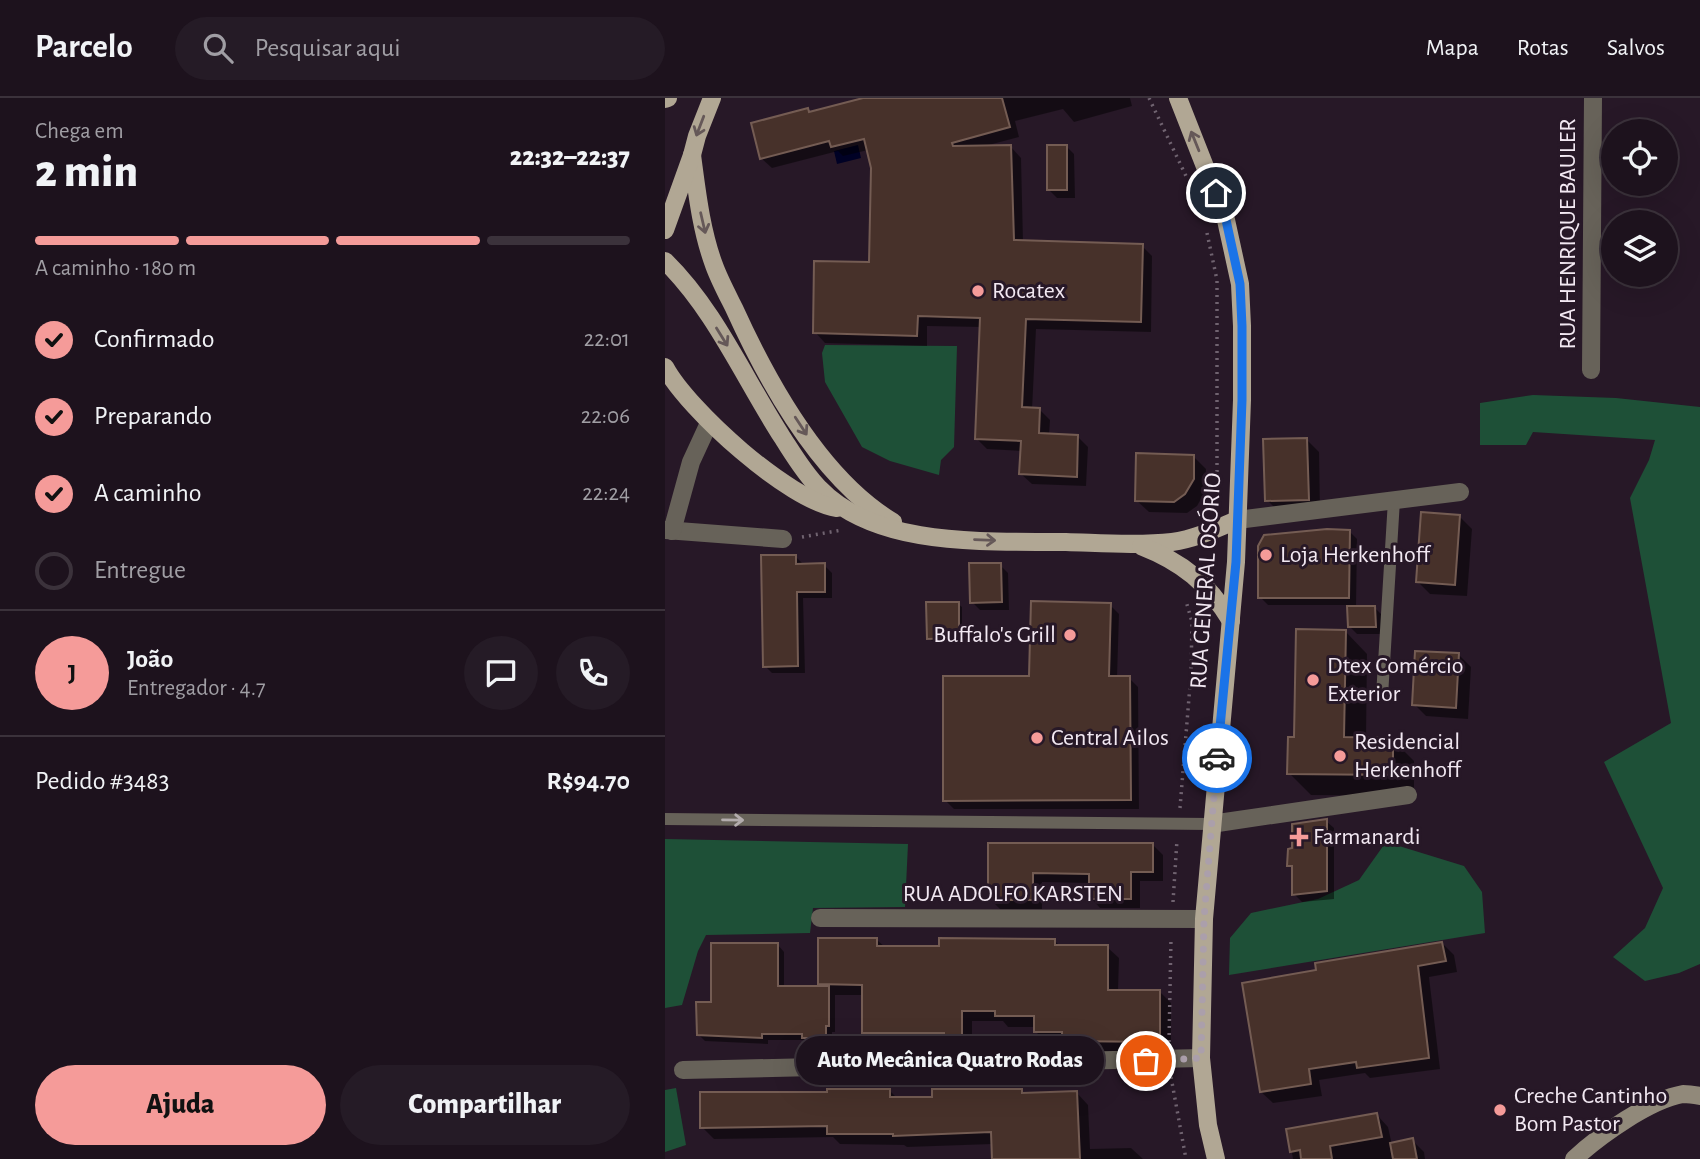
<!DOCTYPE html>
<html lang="pt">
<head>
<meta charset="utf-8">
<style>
  body { margin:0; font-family:"Alegreya Sans",sans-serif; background:#251b26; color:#f1f3f6; height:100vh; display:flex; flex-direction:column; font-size:26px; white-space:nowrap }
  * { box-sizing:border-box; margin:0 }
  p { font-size:23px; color:#a09ea4 }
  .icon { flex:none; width:38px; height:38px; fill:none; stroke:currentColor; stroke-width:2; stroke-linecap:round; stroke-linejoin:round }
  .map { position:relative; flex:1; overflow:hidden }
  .details { display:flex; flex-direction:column; background:#1d121d; width:665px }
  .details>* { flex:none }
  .controls { position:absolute; left:936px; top:21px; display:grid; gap:14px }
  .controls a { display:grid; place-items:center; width:77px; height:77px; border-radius:50%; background:#1d121d; box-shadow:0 7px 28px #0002,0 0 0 2px #3b323b; font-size:35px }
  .pin { position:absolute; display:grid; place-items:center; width:60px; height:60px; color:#fff; margin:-30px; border:4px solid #fff; border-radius:50%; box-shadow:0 2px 7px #0007 }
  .courier { position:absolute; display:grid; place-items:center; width:70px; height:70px; margin:-35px; border:5px solid #1a73e8; border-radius:50%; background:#fff; color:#222; box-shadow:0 2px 9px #0007 }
  .bubble { position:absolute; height:49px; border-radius:24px; background:#1d121d; box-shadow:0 7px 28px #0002,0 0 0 2px #3b323b; font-size:23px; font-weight:800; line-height:49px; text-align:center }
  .headline em { font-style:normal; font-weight:800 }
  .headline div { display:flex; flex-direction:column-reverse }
  .headline { display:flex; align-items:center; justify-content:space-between; height:119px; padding:0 35px }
  h1 { font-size:46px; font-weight:800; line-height:52px }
  .bar { display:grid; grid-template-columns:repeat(4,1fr); gap:10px 7px; align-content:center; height:84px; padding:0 35px }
  .bar i { height:9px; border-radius:5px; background:#3b323b }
  .bar .on { background:#f59b99 }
  .bar p { grid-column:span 4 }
  .line { display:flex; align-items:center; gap:18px; padding:0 35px; border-top:2px solid #3b323b }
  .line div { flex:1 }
  .round { display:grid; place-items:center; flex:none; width:74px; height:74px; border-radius:37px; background:#251b26 }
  ol { padding:0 35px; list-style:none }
  li { display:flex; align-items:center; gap:21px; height:77px }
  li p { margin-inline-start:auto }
  li .icon { padding:7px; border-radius:50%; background:#f59b99; color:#111; stroke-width:4 }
  li:last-child { color:#a09ea4 }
  li i { width:38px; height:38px; border:4px solid #3b323b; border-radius:50% }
  .button { display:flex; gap:14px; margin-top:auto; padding:14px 35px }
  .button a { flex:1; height:80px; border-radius:42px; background:#f59b99; color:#111; font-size:28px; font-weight:800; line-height:80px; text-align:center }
  .button a+a { background:#251b26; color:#f1f3f6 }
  header { display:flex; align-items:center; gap:42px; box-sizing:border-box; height:98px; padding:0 35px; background:#1d121d; border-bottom:2px solid #3b323b }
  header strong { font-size:33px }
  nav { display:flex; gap:38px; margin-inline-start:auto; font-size:24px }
  .search { width:490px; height:63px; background:#251b26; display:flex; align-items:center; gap:18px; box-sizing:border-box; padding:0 24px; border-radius:38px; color:#a09ea4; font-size:26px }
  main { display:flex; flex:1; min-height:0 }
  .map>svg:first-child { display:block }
  .green { fill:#1e5037 }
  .water { fill:#000125 }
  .shadow { fill:#0007 }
  .building { fill:#47312a; stroke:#745c53; stroke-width:2 }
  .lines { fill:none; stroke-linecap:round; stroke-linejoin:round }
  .path { stroke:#706370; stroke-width:3.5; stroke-dasharray:2 5; stroke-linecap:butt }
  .lane { stroke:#676259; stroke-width:12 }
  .street { stroke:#676259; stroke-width:18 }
  .secondary { stroke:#91897a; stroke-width:18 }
  .primary { stroke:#b1a794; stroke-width:18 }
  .oneway { stroke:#655858 }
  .oneway2 { stroke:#b3acad }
  .done { stroke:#ab9fab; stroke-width:7; stroke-dasharray:0 12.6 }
  .route { stroke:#1a73e8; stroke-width:9 }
  .poi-dot { fill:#f59b99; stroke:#271827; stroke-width:2.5 }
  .labels { text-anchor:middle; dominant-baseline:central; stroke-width:6; stroke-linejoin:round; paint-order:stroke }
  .street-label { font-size:24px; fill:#f2e8f2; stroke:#271827 }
  .poi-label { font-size:24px; fill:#f2e8f2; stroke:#271827; text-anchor:start }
</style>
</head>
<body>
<header>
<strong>Parcelo</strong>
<div class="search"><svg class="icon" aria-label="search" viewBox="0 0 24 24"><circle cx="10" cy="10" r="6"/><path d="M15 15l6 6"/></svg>Pesquisar aqui</div>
<nav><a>Mapa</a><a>Rotas</a><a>Salvos</a></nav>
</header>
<main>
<section class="details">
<div class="headline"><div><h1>2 min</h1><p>Chega em</p></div><em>22:32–22:37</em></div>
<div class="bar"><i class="on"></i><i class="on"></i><i class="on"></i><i></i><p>A caminho · 180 m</p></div>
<ol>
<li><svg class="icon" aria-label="check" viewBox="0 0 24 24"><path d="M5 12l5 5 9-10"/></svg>Confirmado<p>22:01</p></li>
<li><svg class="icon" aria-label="check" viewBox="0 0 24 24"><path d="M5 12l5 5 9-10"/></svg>Preparando<p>22:06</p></li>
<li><svg class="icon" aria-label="check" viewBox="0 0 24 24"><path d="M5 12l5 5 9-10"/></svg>A caminho<p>22:24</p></li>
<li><i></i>Entregue</li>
</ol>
<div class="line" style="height:126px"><b class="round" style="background:#f59b99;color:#111">J</b><div><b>João</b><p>Entregador · 4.7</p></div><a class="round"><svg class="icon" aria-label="chat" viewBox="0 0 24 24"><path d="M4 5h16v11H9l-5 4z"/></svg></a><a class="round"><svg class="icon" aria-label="phone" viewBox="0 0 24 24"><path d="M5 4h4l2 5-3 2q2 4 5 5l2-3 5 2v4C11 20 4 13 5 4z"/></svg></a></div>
<div class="line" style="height:91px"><div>Pedido #3483</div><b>R$94.70</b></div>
<div class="button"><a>Ajuda</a><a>Compartilhar</a></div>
</section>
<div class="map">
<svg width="1035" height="1061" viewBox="0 0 1035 1061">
  <rect width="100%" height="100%" fill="#271827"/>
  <g class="green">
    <path d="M160,247L292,248L289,349L276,362L274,377L225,363L197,349L160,284L157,255Z"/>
    <path d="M868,297L951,300L1035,309V866L1014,875L980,883L948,859L980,830L998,790L939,664L1006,625L965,400L984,362L990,342L868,334L861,347H815V305Z"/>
    <path d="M0,741L243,746L240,809L148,810L145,835L41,837L33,853L17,907L0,910Z"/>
    <path d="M721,744L799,768L817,794L820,835L564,877L565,840L586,815L653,801L694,782Z"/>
    <path d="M11,990L21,1047L0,1054V992Z"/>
  </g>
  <path class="water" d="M193,47L196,60L172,66L169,53Z"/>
  <g class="shadow">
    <path d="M206,0H465L467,8L409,24L398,11L350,23L354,39L320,48L346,49L356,60L358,144L477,148L487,158L486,234L371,231L367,312H375L385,322L384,337L412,338L423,349L421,388L367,386L356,376L357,353L322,351L312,341L316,229L262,228V248L160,245L150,234L206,166L208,70L203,52L178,58L173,53L107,70L96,60L143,12L146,15Z"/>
    <path d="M401,48L409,56L410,100H392L384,92Z"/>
    <path d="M642,342L654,354L655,413L614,414L602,402Z"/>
    <path d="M528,358L541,371L540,394L532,408L522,415L484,414L471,402Z"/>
    <path d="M794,418L807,431L802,498L765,496L752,483Z"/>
    <path d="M684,433L692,441L691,510H710L718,518V536H692L684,528V507H603L595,499Z"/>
    <path d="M130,458L138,466L159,467L167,475V500H138L140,575H107L100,568Z"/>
    <path d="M335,467L343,475L344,512H315L307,504Z"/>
    <path d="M293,506L297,509V543H267L264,540Z"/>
    <path d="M445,507L454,516L452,580H464L473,589L474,711H289L280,702Z"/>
    <path d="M681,534L702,556L701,641L728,642L749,663V698L646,697L624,675L631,640Z"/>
    <path d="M794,557L806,569L803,621L761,618L749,606Z"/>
    <path d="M661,723L669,730V801L637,804L629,796V772L624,767Z"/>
    <path d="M325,747H488L498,757V783H475V810H435L426,800V785L377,784V811H335L325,801Z"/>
    <path d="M212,842L220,849L276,850L389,842L395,848L442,849L454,860L453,893L495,894L506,905V954L410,953L401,944H381L370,933V929H343L338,923H307V950H291L287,946L210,945L199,934V897H170V934H167V946H146L142,942H103V946L40,943L33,936L47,906L113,847L119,854V890H159L154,886Z"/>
    <path d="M777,845L789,857L792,874L764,879L775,971L705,980L700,975L654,982L657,998L608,1005L596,994L653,873Z"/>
    <path d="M356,992L360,997L412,995L423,1007L425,1051L466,1050L478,1061H329L328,1046L242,1049L239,1047L175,1046L168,1039L49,1041L37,1029V996L225,993L233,1001H248Z"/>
    <path d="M712,1017L723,1029L727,1047L747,1042L759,1054L760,1061H628L623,1032Z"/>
  </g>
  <g class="building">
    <path d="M198,0H337L345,29L287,45L288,48L346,47L349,142L478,146L476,224L361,221L357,309L375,310L374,335L413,337L412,379L354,376L356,343L310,341L315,220L253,218L252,238L148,235L149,163L204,164L206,70L199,41L166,49L164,43L95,61L86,25L143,10L144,14Z"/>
    <rect x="382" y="47" width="20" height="45"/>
    <path d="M642,340L644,402L600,403L598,341Z"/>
    <path d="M471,355L529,357V381L520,396L509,404L470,403Z"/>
    <path d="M756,414L795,417L790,487L751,484Z"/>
    <path d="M662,431L685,432L684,500H593V448L599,437Z"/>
    <path d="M96,457H131V466L160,465V494H132L133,568L98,569Z"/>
    <path d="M304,465H336L337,504L305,505Z"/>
    <path d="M366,503L446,505L444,578H465L466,702L278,703V578H364Z"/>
    <path d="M261,504H294V540L262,541Z"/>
    <path d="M682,508H710L711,529H683Z"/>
    <path d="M631,531L681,532L679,639L728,640V677L622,676L623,639H629Z"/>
    <path d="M750,553L794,555L791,610L747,607Z"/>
    <path d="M662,721V793L627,797V768H622L623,751L627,750V726Z"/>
    <path d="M323,745H488V774H466V801H424V776L368,775V802H323Z"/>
    <path d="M153,840H212V848H274V840L390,841V847H443V892H495V944L397,943V934H369V918H330V913H297V940H279V935H197V887L153,886Z"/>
    <path d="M777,844L781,863L753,868L764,960L692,970L691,964L644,971L646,986L595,994L577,885L651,872L650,865Z"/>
    <path d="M46,845H113V888H164V928H161V940H137V936H97V940L32,937L31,904H46Z"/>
    <path d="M162,991H225V999H267V991H357V995L412,993L415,1061H327L326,1034L228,1038V1036H162V1028L35,1030V994H162Z"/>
    <path d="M712,1015L717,1039L665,1048L667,1061H636L635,1052L625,1054L621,1031Z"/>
    <path d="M748,1040L752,1061H728L725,1045Z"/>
  </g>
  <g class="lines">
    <g class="path">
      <path d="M484,0L521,78"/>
      <path d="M542,135L552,182V395L549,404L543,408"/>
      <path d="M137,439L177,432"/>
      <path d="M515,710L526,575L527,524L521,503"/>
      <path d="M508,804L512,742"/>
      <path d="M504,944L506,840"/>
      <path d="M506,979L521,1061"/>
    </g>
    <g class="lane">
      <path d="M717,598L729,402"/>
      <path d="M0,721L546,726"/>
    </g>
    <g class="street">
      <path d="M926,272L928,0"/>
      <path d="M572,422L795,394"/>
      <path d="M0,432L118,441"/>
      <path d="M7,433L26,364L44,325"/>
      <path d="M546,726L743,697"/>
      <path d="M155,820L539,821"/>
      <path d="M18,972L536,960"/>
    </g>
    <path class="secondary" d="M909,1061C934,1038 984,1002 1018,996C1023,996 1030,997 1035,998"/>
    <g class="primary">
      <path d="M513,0L561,122L575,186L577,228V302L571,464L539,821L536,960L543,1027L551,1061"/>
      <path d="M0,1L3,0"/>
      <path d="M27,57C32,94 36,132 49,167C54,181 62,196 69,210C103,285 156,381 228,424"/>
      <path d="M0,132L27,57L32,38L47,0"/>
      <path d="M0,163C50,212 79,280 117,339C128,356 139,375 154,390C212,451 324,443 401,444C436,445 472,448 507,444C530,441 551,431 572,422"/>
      <path d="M0,269C23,312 124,403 172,410"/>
      <path d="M476,448C517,464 543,485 566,523"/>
    </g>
  </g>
  <defs><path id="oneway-shaft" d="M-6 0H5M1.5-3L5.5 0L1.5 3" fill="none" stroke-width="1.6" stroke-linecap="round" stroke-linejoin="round" transform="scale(1.75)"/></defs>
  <g class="oneway">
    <use href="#oneway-shaft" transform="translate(35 28) rotate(111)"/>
    <use href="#oneway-shaft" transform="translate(530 43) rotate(-112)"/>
    <use href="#oneway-shaft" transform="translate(38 125) rotate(77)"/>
    <use href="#oneway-shaft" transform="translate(57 239) rotate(58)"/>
    <use href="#oneway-shaft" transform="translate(136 328) rotate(57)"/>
    <use href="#oneway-shaft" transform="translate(320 442) rotate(2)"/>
  </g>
  <use class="oneway2" href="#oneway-shaft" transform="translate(68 722) rotate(1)"/>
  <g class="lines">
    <path class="done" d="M481,963L536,960L539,821L552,660"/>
    <path class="route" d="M551,95L561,122L575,186L577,228V302L571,464L552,660"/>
  </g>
  <g class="poi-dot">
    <circle cx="313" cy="193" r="7"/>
    <circle cx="601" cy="457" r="7"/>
    <circle cx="405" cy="537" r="7"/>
    <circle cx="648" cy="582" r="7"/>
    <circle cx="372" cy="640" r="7"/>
    <circle cx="675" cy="658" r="7"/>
    <path d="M630.5 728.5h7v7h7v7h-7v7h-7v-7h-7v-7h7z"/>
    <circle cx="835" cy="1012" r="7"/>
  </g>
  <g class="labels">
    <g class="street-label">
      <text transform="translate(903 136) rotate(-90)">RUA HENRIQUE BAULER</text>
      <text transform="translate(541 483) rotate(-86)">RUA GENERAL OSÓRIO</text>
      <text x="348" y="796">RUA ADOLFO KARSTEN</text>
    </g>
    <g class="poi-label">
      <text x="327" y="193">Rocatex</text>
      <text x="615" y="457">Loja Herkenhoff</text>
      <text x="391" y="537" text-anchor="end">Buffalo's Grill</text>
      <text x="662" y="568">Dtex Comércio<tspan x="662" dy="28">Exterior</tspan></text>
      <text x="386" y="640">Central Ailos</text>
      <text x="689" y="644">Residencial<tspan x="689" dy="28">Herkenhoff</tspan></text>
      <text x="648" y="739">Farmanardi</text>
      <text x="849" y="998">Creche Cantinho<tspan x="849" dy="28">Bom Pastor</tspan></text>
    </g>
  </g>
</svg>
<div class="controls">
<a><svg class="icon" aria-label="locate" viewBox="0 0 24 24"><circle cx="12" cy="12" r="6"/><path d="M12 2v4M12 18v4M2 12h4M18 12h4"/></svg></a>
<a><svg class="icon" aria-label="layers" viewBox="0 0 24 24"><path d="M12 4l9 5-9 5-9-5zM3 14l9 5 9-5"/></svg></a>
</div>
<div class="pin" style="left:481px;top:963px;background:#ea580c"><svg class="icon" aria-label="bag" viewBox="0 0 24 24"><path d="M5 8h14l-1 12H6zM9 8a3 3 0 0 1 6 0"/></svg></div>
<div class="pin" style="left:551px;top:95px;background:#1f2937"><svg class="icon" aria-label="home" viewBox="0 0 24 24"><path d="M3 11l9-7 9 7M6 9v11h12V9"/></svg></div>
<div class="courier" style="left:552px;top:660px"><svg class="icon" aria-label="car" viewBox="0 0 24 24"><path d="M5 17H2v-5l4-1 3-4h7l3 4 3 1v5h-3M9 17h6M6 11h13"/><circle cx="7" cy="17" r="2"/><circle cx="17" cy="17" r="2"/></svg></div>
<div class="bubble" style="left:131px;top:938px;width:308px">Auto Mecânica Quatro Rodas</div>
</div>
</main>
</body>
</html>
